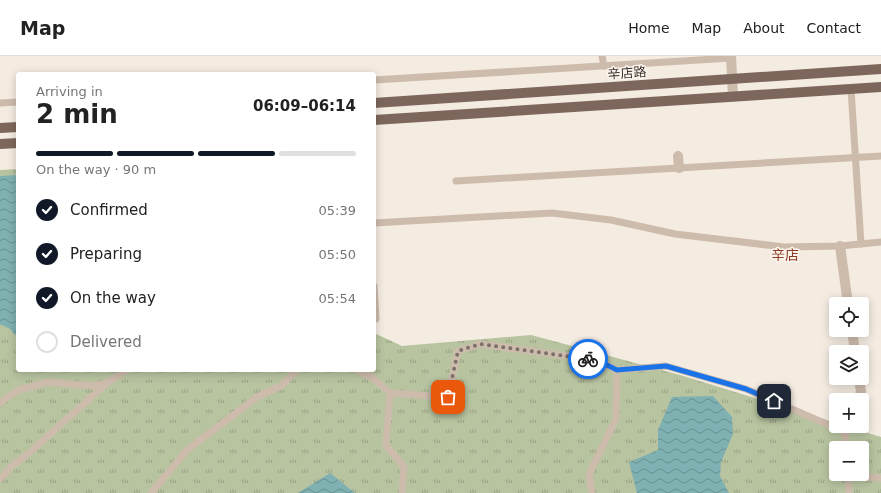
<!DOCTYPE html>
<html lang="en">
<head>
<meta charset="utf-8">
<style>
  body { margin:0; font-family:"DejaVu Sans","Noto Sans SC",sans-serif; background:#f6f6f6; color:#222; height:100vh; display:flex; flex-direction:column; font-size:15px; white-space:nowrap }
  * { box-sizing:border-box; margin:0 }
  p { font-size:13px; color:#767676 }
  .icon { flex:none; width:22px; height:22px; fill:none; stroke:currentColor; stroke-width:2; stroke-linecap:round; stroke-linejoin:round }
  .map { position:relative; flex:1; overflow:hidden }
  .details { position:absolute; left:16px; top:16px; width:360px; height:300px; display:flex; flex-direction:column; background:#fff; border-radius:4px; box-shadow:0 2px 10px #0003 }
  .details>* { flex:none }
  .fabs { position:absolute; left:829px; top:241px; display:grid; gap:8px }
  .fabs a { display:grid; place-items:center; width:40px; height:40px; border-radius:4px; background:#fff; box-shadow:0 2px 10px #0003; font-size:20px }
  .pin { position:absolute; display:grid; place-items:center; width:34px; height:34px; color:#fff; margin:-17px; border-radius:8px; box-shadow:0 2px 6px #0006 }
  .courier { position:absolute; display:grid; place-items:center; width:40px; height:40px; margin:-20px; border:3px solid #1a73e8; border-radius:50%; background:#fff; color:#222; box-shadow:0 1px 5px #0007 }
  .head em { font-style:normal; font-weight:700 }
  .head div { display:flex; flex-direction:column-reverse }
  .head { display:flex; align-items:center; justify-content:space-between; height:68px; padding:0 20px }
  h1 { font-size:26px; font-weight:700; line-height:30px }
  .bar { display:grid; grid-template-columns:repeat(4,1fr); gap:6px 4px; align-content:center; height:48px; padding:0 20px }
  .bar i { height:5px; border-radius:3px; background:#e0e0e0 }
  .bar .active { background:#111827 }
  .bar p { grid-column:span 4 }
  ol { padding:0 20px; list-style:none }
  li { display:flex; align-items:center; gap:12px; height:44px }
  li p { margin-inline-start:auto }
  li .icon { padding:4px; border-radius:50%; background:#111827; color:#fff; stroke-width:4 }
  li:last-child { color:#767676 }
  li i { width:22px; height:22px; border:2px solid #e0e0e0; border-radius:50% }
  header { display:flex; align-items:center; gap:24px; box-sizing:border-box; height:56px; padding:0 20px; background:#fff; border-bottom:1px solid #e0e0e0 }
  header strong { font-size:19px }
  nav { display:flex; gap:22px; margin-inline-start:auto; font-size:14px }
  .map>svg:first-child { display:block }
  .grass { fill:url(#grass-tufts); fill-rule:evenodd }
  .water { fill:url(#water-waves) }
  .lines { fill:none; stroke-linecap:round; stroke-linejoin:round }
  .lane { stroke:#cdbbac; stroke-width:7 }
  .street { stroke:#cdbbac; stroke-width:10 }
  .primary { stroke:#7d675c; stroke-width:10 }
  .done { stroke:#7c716b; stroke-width:4; stroke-dasharray:0 7.2 }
  .route { stroke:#1a73e8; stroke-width:5 }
  .labels { text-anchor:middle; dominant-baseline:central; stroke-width:3; stroke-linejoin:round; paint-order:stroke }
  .street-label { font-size:13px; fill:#3b302b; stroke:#fbf5ee }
  .neighbourhood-label { font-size:14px; fill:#8c3b22; stroke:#fbf5ee }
</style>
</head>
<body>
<header>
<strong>Map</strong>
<nav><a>Home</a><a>Map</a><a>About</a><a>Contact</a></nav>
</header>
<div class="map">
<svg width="881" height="437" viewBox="0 0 881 437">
  <defs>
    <pattern id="grass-tufts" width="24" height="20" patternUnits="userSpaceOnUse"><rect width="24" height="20" fill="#b8c4a0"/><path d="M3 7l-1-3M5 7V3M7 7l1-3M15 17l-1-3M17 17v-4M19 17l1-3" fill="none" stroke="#97a083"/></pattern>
    <pattern id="water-waves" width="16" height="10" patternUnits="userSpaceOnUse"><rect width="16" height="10" fill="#7fb0b2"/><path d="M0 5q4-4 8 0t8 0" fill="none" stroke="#699091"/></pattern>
  </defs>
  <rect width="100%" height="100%" fill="#f4ebe1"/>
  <path class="grass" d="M18,113V314H374V277L402,290L531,279L680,319L836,367V370H845L881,381V437H0V114ZM836,392H862V418H836Z"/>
  <g class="water">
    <path d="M18,119V282L10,273L0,268V120Z"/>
    <path d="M713,340L732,361L733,378L721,406L720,420L729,437H637L629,406L658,394V374L672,341Z"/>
    <path d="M330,417L355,437H298Z"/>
  </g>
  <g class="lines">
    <g class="lane">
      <path d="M602,0L604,10"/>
      <path d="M374,24L731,2"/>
      <path d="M851,33L861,188"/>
      <path d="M0,47L18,46"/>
      <path d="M456,125L881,100"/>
      <path d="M374,167L552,157L611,164L675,178L784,191L840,190L881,186"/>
      <path d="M374,230L376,263"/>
      <path d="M357,314L373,322L390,337L448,341L458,295L480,288L597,304L617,314L666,310L746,333L845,376L846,392"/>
      <path d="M390,337L386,389L404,411L402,437"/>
      <path d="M0,347L18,334L48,326L93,330L107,327L126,314"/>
      <path d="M848,418L849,437"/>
      <path d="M848,421L881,422"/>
      <path d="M0,423L12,410L30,396L107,327"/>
      <path d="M151,437L187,394L257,341L281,330L297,314"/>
      <path d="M592,437L589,418L616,363L617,314"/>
    </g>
    <g class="street">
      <path d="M731,0L733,41"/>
      <path d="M678,100L679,112"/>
      <path d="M840,190L848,248"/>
      <path d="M852,274L855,296"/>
      <path d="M858,344L861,336L859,322"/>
      <path d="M845,376L847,370"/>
    </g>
    <g class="primary">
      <path d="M374,47L881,13"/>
      <path d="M374,64L881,31"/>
      <path d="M0,72L18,71"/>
      <path d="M0,88L18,87"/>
    </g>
  </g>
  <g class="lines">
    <path class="done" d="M448,341L458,295L480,288L588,303"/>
    <path class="route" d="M588,303L597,304L617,314L666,310L746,333L774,345"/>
  </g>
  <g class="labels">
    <g class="street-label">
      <text transform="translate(627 17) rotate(-4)">辛店路</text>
    </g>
    <g class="neighbourhood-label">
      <text x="785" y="199">辛店</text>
    </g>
  </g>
</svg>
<div class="fabs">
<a><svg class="icon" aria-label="locate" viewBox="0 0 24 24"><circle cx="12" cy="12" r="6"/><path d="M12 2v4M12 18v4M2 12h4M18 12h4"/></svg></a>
<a><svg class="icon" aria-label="layers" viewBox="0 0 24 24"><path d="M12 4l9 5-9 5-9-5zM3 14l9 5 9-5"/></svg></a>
<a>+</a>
<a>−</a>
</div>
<div class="pin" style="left:448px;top:341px;background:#ea580c"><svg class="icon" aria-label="bag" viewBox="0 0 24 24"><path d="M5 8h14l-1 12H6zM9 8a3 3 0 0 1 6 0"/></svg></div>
<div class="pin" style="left:774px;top:345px;background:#1f2937"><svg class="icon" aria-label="home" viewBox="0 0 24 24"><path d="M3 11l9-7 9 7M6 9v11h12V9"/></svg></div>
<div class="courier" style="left:588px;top:303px"><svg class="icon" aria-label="bike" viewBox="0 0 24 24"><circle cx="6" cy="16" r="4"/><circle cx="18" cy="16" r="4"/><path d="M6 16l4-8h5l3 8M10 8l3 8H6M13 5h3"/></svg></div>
<section class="details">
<div class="head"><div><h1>2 min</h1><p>Arriving in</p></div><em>06:09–06:14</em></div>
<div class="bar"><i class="active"></i><i class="active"></i><i class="active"></i><i></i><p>On the way · 90 m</p></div>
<ol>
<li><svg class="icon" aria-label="check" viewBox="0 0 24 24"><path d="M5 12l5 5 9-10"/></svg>Confirmed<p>05:39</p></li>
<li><svg class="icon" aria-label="check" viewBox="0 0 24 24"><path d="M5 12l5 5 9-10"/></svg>Preparing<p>05:50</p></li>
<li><svg class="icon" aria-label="check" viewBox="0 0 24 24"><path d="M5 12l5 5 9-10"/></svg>On the way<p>05:54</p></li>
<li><i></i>Delivered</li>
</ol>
</section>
</div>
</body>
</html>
